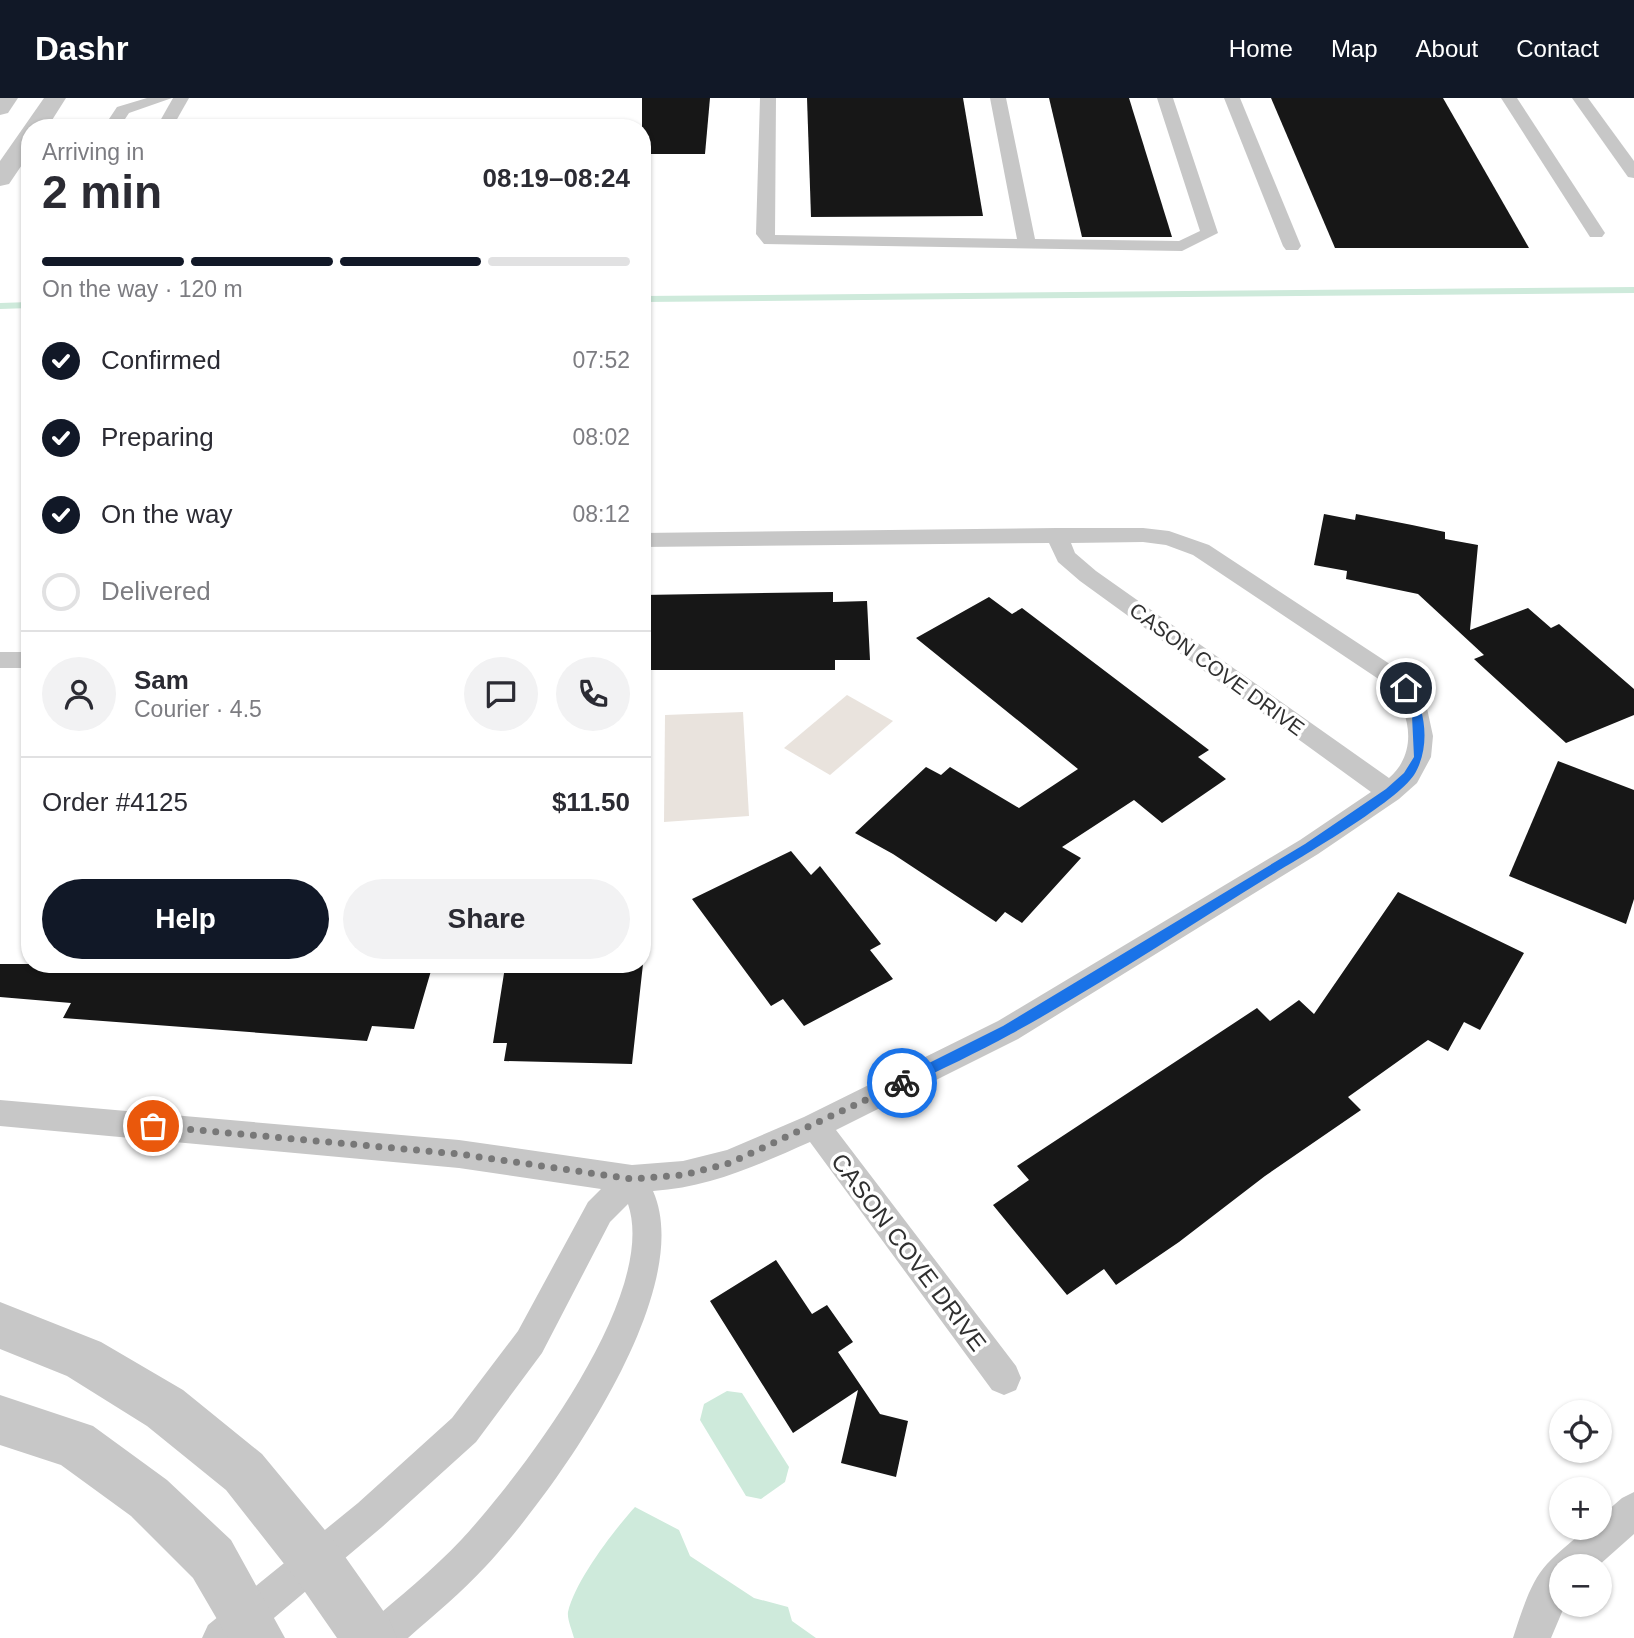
<!DOCTYPE html>
<html lang="en">
<head>
<meta charset="utf-8">
<style>
  body { margin:0; font-family:Arial,sans-serif; background:#f2f2f3; color:#2b2b33; height:100vh; display:flex; flex-direction:column; font-size:26px; white-space:nowrap }
  * { box-sizing:border-box; margin:0 }
  p { font-size:23px; color:#7c7c81 }
  .icon { flex:none; width:38px; height:38px; fill:none; stroke:currentColor; stroke-width:2; stroke-linecap:round; stroke-linejoin:round }
  .map { position:relative; flex:1; overflow:hidden }
  .side { position:absolute; left:21px; top:21px; width:630px; height:854px; display:flex; flex-direction:column; background:#fff; border-radius:28px; box-shadow:0 2px 5px #0004 }
  .side>* { flex:none }
  .tools { position:absolute; left:1549px; top:1302px; display:grid; gap:14px }
  .tools a { display:grid; place-items:center; width:63px; height:63px; border-radius:50%; background:#fff; box-shadow:0 2px 5px #0004; font-size:35px }
  .pin { position:absolute; display:grid; place-items:center; width:60px; height:60px; color:#fff; margin:-30px; border:4px solid #fff; border-radius:50%; box-shadow:0 2px 7px #0007 }
  .courier { position:absolute; display:grid; place-items:center; width:70px; height:70px; margin:-35px; border:5px solid #1a73e8; border-radius:50%; background:#fff; color:#222; box-shadow:0 2px 9px #0007 }
  .overview em { font-style:normal; font-weight:800 }
  .overview div { display:flex; flex-direction:column-reverse }
  .overview { display:flex; align-items:center; justify-content:space-between; height:119px; padding:0 21px }
  h1 { font-size:46px; font-weight:800; line-height:52px }
  .bar { display:grid; grid-template-columns:repeat(4,1fr); gap:10px 7px; align-content:center; height:84px; padding:0 21px }
  .bar i { height:9px; border-radius:5px; background:#e1e1e2 }
  .bar .selected { background:#111827 }
  .bar p { grid-column:span 4 }
  .line { display:flex; align-items:center; gap:18px; padding:0 21px; border-top:2px solid #e1e1e2 }
  .line div { flex:1 }
  .round { display:grid; place-items:center; flex:none; width:74px; height:74px; border-radius:37px; background:#f2f2f3 }
  ol { padding:0 21px; list-style:none }
  li { display:flex; align-items:center; gap:21px; height:77px }
  li p { margin-inline-start:auto }
  li .icon { padding:7px; border-radius:50%; background:#111827; color:#fff; stroke-width:4 }
  li:last-child { color:#7c7c81 }
  li i { width:38px; height:38px; border:4px solid #e1e1e2; border-radius:50% }
  .primary-button { display:flex; gap:14px; margin-top:auto; padding:14px 21px }
  .primary-button a { flex:1; height:80px; border-radius:42px; background:#111827; color:#fff; font-size:28px; font-weight:800; line-height:80px; text-align:center }
  .primary-button a+a { background:#f2f2f3; color:#2b2b33 }
  header { display:flex; align-items:center; gap:42px; box-sizing:border-box; height:98px; padding:0 35px; background:#111827; color:#fff }
  header strong { font-size:33px }
  nav { display:flex; gap:38px; margin-inline-start:auto; font-size:24px }
  .map>svg:first-child { display:block }
  .green { fill:#e9e3dd }
  .water { fill:#ceeadb }
  .lines { fill:none; stroke-linecap:round; stroke-linejoin:round }
  .stream { fill:#ceeadb; fill-rule:evenodd }
  .building { fill:#171717 }
  .service { fill:#c7c7c7; fill-rule:evenodd }
  .minor { fill:#c7c7c7; fill-rule:evenodd }
  .tertiary { fill:#c7c7c7; fill-rule:evenodd }
  .route { fill:#1a73e8 }
  .done { stroke:#787878; stroke-width:7; stroke-dasharray:0 12.6 }
  .labels { text-anchor:middle; dominant-baseline:central; stroke-width:7; stroke-linejoin:round; paint-order:stroke }
  .street-label { font-size:21px; fill:#303030; stroke:#fff }
  .near-street-label { font-size:24px; fill:#303030; stroke:#fff }
</style>
</head>
<body>
<header>
<strong>Dashr</strong>
<nav><a>Home</a><a>Map</a><a>About</a><a>Contact</a></nav>
</header>
<div class="map">
<svg width="1634" height="1540" viewBox="0 0 1634 1540">
  <rect width="100%" height="100%" fill="#fff"/>
  <g class="green">
    <path d="M847,597L893,623L830,677L784,650Z"/>
    <path d="M743,614L749,718L664,724L665,617Z"/>
  </g>
  <g class="water">
    <path d="M727,1293L742,1295L789,1369L785,1384L761,1401L746,1398L700,1322L704,1306Z"/>
    <path d="M635,1409L679,1432L690,1458L754,1500L788,1509L792,1523L816,1540H574C572,1532 567,1521 568,1514C575,1483 614,1432 635,1409Z"/>
  </g>
  <g class="lines">
    <g class="stream">
      <path d="M1634,189V195L642,204V198Z"/>
      <path d="M30,204V210L0,211V205Z"/>
    </g>
  </g>
  <g class="building">
    <path d="M642,0H710L705,56H642Z"/>
    <path d="M807,0H963L983,118L811,119Z"/>
    <path d="M1049,0H1129L1172,139H1082Z"/>
    <path d="M1271,0H1443L1529,150H1335Z"/>
    <path d="M1324,416L1355,422L1356,416L1412,427L1445,434V441L1478,447L1470,532L1528,510L1551,530L1559,526L1634,591V617L1566,645L1474,561L1484,557L1418,496L1346,481L1347,473L1314,467Z"/>
    <path d="M833,494V504L867,503L870,562H835V572H649L650,561H642V497Z"/>
    <path d="M989,499L1012,516L1022,510L1209,652L1198,659L1226,681L1162,725L1134,702L1062,749L1081,760L1022,825L1005,814L996,824L893,756L855,735L926,669L941,677L950,669L1019,710L1078,671L916,540Z"/>
    <path d="M1558,663L1634,692V801L1626,826L1509,778Z"/>
    <path d="M791,753L811,777L820,768L881,846L870,852L893,881L804,928L783,901L771,908L692,801Z"/>
    <path d="M1398,794L1524,855L1480,932L1464,924L1448,953L1428,942L1348,999L1361,1012L1265,1078L1179,1144L1116,1187L1104,1171L1067,1197L993,1107L1029,1082L1017,1068L1257,910L1270,923L1299,902L1314,916Z"/>
    <path d="M0,866H433L414,931L372,928L367,943L63,920L71,905L0,899Z"/>
    <path d="M523,866H643L632,966L504,963L507,945H493L505,869H522Z"/>
    <path d="M776,1162L812,1216L827,1207L853,1244L838,1254L880,1316L908,1323L896,1379L841,1365L858,1292L793,1335L710,1203Z"/>
  </g>
  <g class="lines">
    <g class="service">
      <path d="M147,0H172L129,15L119,30H103L117,9Z"/>
      <path d="M173,0H189L172,30H156Z"/>
      <path d="M760,0H776L775,137L1017,141L990,0H1006L1035,141L1179,143L1200,133L1157,0H1173L1218,135L1182,153L764,146L756,136Z"/>
      <path d="M1224,0H1240L1301,148L1298,152H1286L1283,148Z"/>
      <path d="M1501,0H1517L1605,135L1602,139H1590Z"/>
      <path d="M1572,0H1588L1634,63V80L1628,79Z"/>
      <path d="M1057,430H1143L1169,433L1209,447L1405,576L1425,601L1433,638L1431,659L1417,685L1399,701L1318,756L1018,941L836,1032L1016,1268L1021,1280L1016,1292L1004,1297L992,1292L810,1044C758,1067 710,1089 653,1093C698,1194 553,1396 486,1468C462,1494 434,1517 408,1540H361L367,1527C399,1499 433,1472 462,1441C521,1377 659,1197 628,1106L610,1124L542,1255L476,1344L382,1429L250,1540H202L208,1527L358,1405L452,1320L518,1233L588,1104L601,1091L459,1070L0,1028V1002L459,1042L632,1067L683,1063L727,1052L804,1019L998,923L1300,742L1371,694L1080,483L1058,464L1049,445L642,449V435ZM1143,444L1166,447L1193,457L1389,588C1411,615 1418,655 1389,680L1096,473L1075,455L1071,445Z"/>
      <rect x="0" y="554" width="30" height="16"/>
      <path d="M1634,1394V1436L1598,1468H1561V1507H1565L1551,1540H1513C1521,1516 1530,1484 1547,1466C1558,1454 1574,1442 1587,1430H1600V1419L1622,1400Z"/>
    </g>
    <g class="minor">
      <path d="M0,1204L101,1244L183,1292L262,1356L334,1443L389,1521L397,1540H337L296,1481L226,1392L147,1328L67,1278L0,1251Z"/>
      <path d="M0,1297L93,1328L167,1382L231,1442L285,1540H228L193,1480L131,1418L61,1367L0,1347Z"/>
    </g>
    <g class="tertiary">
      <path d="M0,0H18L8,15L0,17Z"/>
      <path d="M44,0H66L47,30H30V55L9,86L0,88V63Z"/>
    </g>
  </g>
  <path class="route" d="M1402,588H1410C1427,613 1430,651 1414,677C1396,704 1306,756 1275,775C1187,829 1101,887 1011,936C977,955 941,971 906,989H897V981L1003,928L1305,746L1386,691L1404,675L1414,659L1412,618Z"/>
  <g class="lines">
    <path class="done" d="M153,1028L459,1056L632,1081L683,1077L730,1065L902,985"/>
  </g>
  <g class="labels">
    <g class="street-label">
      <text transform="translate(1217 571) rotate(36)">CASON COVE DRIVE</text>
    </g>
    <g class="near-street-label">
      <text transform="translate(909 1154) rotate(53)">CASON COVE DRIVE</text>
    </g>
  </g>
</svg>
<div class="tools">
<a><svg class="icon" aria-label="locate" viewBox="0 0 24 24"><circle cx="12" cy="12" r="6"/><path d="M12 2v4M12 18v4M2 12h4M18 12h4"/></svg></a>
<a>+</a>
<a>−</a>
</div>
<div class="pin" style="left:153px;top:1028px;background:#ea580c"><svg class="icon" aria-label="bag" viewBox="0 0 24 24"><path d="M5 8h14l-1 12H6zM9 8a3 3 0 0 1 6 0"/></svg></div>
<div class="pin" style="left:1406px;top:590px;background:#1f2937"><svg class="icon" aria-label="home" viewBox="0 0 24 24"><path d="M3 11l9-7 9 7M6 9v11h12V9"/></svg></div>
<div class="courier" style="left:902px;top:985px"><svg class="icon" aria-label="bike" viewBox="0 0 24 24"><circle cx="6" cy="16" r="4"/><circle cx="18" cy="16" r="4"/><path d="M6 16l4-8h5l3 8M10 8l3 8H6M13 5h3"/></svg></div>
<section class="side">
<div class="overview"><div><h1>2 min</h1><p>Arriving in</p></div><em>08:19–08:24</em></div>
<div class="bar"><i class="selected"></i><i class="selected"></i><i class="selected"></i><i></i><p>On the way · 120 m</p></div>
<ol>
<li><svg class="icon" aria-label="check" viewBox="0 0 24 24"><path d="M5 12l5 5 9-10"/></svg>Confirmed<p>07:52</p></li>
<li><svg class="icon" aria-label="check" viewBox="0 0 24 24"><path d="M5 12l5 5 9-10"/></svg>Preparing<p>08:02</p></li>
<li><svg class="icon" aria-label="check" viewBox="0 0 24 24"><path d="M5 12l5 5 9-10"/></svg>On the way<p>08:12</p></li>
<li><i></i>Delivered</li>
</ol>
<div class="line" style="height:126px"><a class="round"><svg class="icon" aria-label="person" viewBox="0 0 24 24"><circle cx="12" cy="8" r="4"/><path d="M4 21q1-7 8-7t8 7"/></svg></a><div><b>Sam</b><p>Courier · 4.5</p></div><a class="round"><svg class="icon" aria-label="chat" viewBox="0 0 24 24"><path d="M4 5h16v11H9l-5 4z"/></svg></a><a class="round"><svg class="icon" aria-label="phone" viewBox="0 0 24 24"><path d="M5 4h4l2 5-3 2q2 4 5 5l2-3 5 2v4C11 20 4 13 5 4z"/></svg></a></div>
<div class="line" style="height:91px"><div>Order #4125</div><b>$11.50</b></div>
<div class="primary-button"><a>Help</a><a>Share</a></div>
</section>
</div>
</body>
</html>
